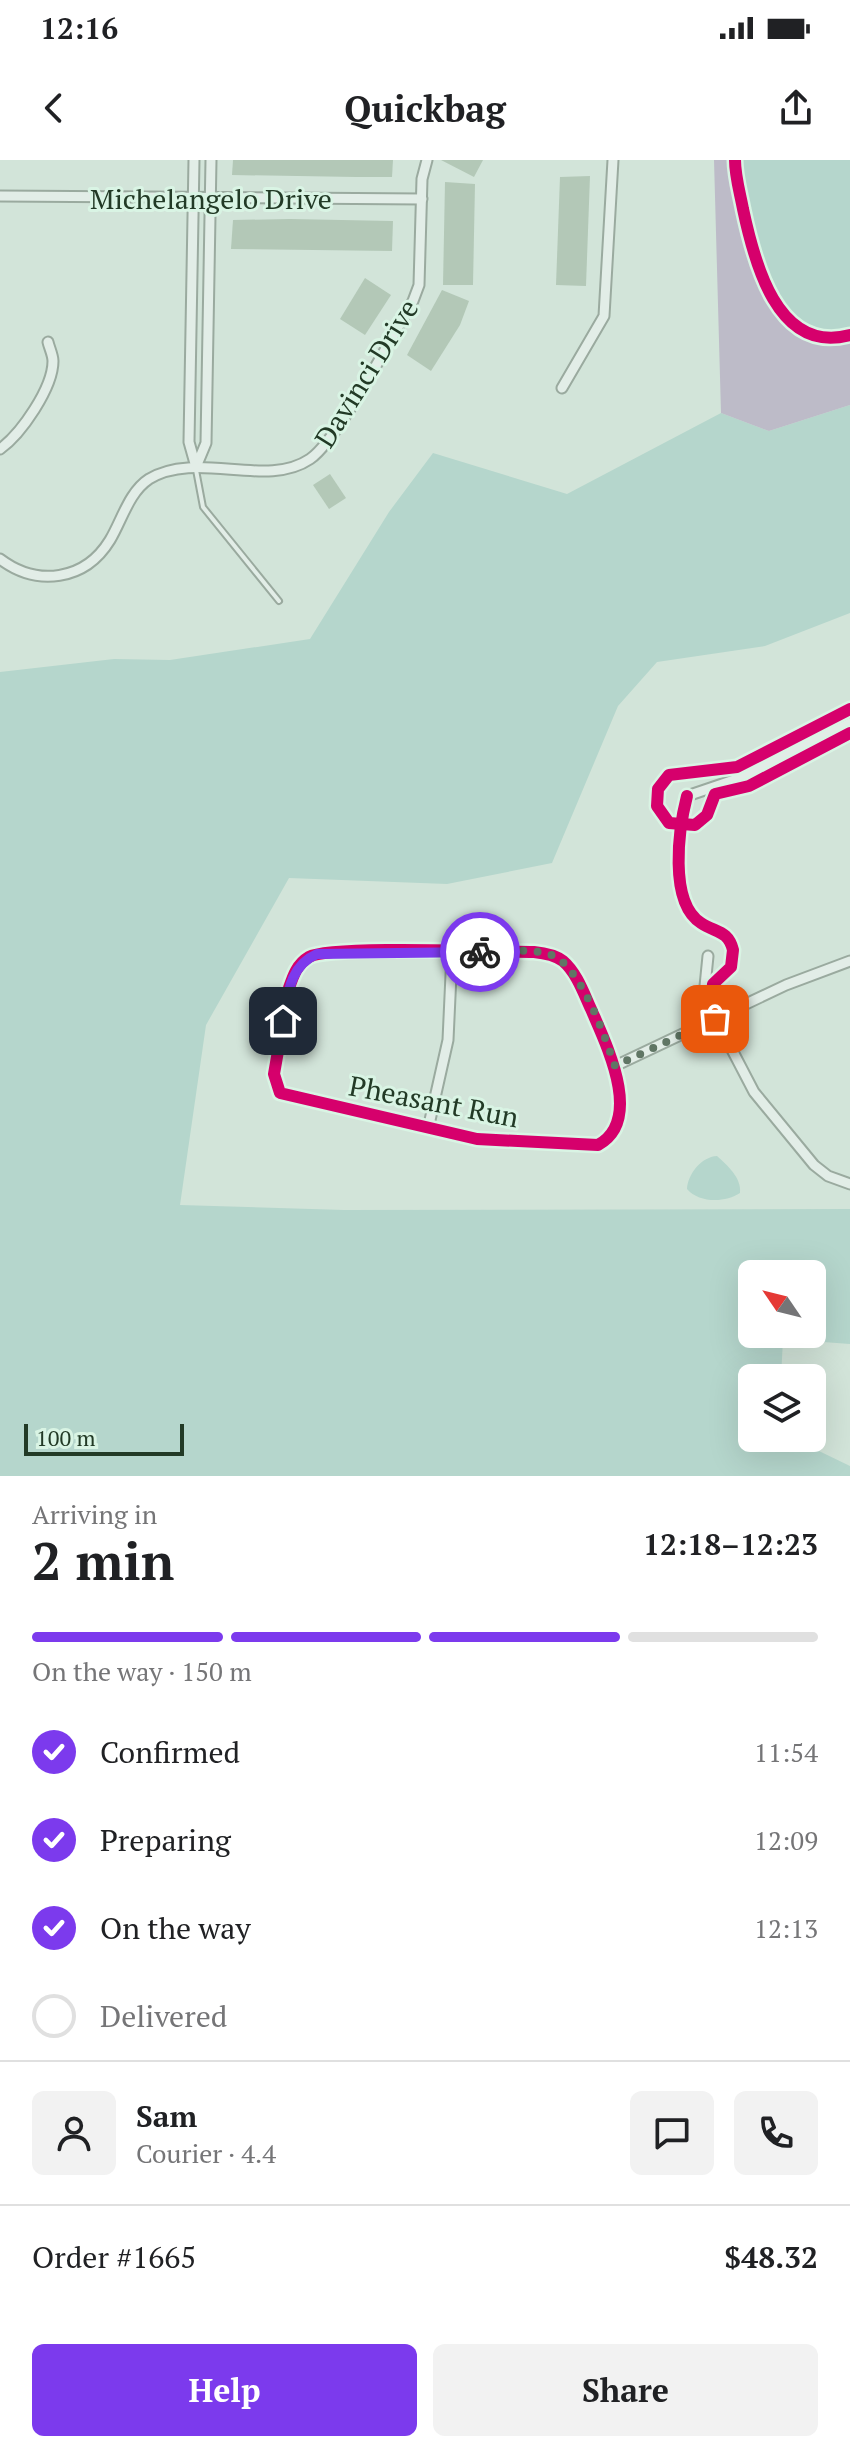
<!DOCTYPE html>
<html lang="en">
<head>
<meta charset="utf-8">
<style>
  body { margin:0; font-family:"PT Serif",serif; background:#f2f2f2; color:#202124; height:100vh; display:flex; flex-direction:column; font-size:30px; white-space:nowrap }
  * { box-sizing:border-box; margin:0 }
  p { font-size:26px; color:#757577 }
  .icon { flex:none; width:44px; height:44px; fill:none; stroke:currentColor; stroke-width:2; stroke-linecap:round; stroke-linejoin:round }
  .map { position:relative; height:1316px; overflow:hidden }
  .sheet { display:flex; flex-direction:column; background:#fff; flex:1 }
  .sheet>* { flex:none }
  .needle { width:52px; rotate:305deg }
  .controls { position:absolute; left:738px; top:1100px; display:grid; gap:16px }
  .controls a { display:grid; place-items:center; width:88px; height:88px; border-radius:12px; background:#fff; box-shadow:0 8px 32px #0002; font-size:40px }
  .scale { position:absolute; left:24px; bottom:20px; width:160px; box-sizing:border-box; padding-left:8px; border:4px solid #223a26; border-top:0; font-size:22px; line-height:28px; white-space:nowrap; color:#223a26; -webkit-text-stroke:6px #d9f4e4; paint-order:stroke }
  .pin { position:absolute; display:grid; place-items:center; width:68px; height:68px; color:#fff; margin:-34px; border-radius:16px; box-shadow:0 4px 12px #0006 }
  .courier { position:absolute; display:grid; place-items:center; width:80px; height:80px; margin:-40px; border:6px solid #7c3aed; border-radius:50%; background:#fff; color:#222; box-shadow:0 2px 10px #0007 }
  .summary em { font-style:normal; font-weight:700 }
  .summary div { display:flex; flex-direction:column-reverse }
  .summary { display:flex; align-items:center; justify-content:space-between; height:136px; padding:0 32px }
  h1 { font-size:52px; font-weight:700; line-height:60px }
  .bar { display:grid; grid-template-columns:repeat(4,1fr); gap:12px 8px; align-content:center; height:96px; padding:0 32px }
  .bar i { height:10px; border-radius:6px; background:#e0e0e0 }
  .bar .active { background:#7c3aed }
  .bar p { grid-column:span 4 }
  .line { display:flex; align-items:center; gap:20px; padding:0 32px; border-top:2px solid #e0e0e0 }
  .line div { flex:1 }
  .round { display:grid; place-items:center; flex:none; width:84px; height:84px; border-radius:12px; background:#f2f2f2 }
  ol { padding:0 32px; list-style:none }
  li { display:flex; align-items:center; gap:24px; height:88px }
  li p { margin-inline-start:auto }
  li .icon { padding:8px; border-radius:50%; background:#7c3aed; color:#fff; stroke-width:4 }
  li:last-child { color:#757577 }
  li i { width:44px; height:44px; border:4px solid #e0e0e0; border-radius:50% }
  .primary-button { display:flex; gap:16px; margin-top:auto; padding:16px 32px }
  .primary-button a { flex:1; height:92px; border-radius:12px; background:#7c3aed; color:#fff; font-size:32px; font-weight:700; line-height:92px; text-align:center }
  .primary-button a+a { background:#f2f2f2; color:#202124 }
  .status { display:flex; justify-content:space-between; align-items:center; height:56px; padding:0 40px; background:#fff; direction:ltr }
  .status svg { height:22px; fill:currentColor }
  header { display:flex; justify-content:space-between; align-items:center; height:104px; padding:0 32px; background:#fff; font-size:36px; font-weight:700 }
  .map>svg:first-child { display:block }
  .green { fill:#b5d6cc; fill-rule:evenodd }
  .water { fill:#bdbbc8 }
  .building { fill:#b3c8b7 }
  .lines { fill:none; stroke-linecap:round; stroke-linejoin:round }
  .lane-casing { stroke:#9aaa9f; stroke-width:8 }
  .street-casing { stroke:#9aaa9f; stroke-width:13 }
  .lane { stroke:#e2ede7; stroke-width:4 }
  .street { stroke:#e2ede7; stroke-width:9 }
  .cycleway-casing { stroke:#d9f4e4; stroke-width:17 }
  .cycleway { stroke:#d6006c; stroke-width:12 }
  .done { stroke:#607665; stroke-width:8; stroke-dasharray:0 14.4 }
  .route { stroke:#7c3aed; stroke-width:10 }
  .labels { text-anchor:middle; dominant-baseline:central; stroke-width:6; stroke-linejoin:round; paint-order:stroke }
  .street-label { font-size:28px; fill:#223a26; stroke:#d9f4e4 }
</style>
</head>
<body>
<div class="status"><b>12:16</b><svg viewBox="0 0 49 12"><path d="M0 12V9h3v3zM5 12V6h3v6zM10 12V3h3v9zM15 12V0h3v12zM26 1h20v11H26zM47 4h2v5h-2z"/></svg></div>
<header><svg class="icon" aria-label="back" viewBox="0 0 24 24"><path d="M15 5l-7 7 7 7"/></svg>Quickbag<svg class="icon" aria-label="share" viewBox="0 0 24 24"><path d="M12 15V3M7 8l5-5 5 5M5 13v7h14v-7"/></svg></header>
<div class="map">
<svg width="850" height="1316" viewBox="0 0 850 1316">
  <rect width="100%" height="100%" fill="#d2e4d9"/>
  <g class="green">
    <path d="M731,0H850V177L829,185L784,162L757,123Z"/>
    <path d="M850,245V453L765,486L657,502L618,546L552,703L447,724L289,718L206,865L180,1045L344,1050L850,1049V1184L783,1179L781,1218H752V1278H792L850,1306V1316H0V512L114,499L170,500L310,479L389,352L433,293L567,334L721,253L769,271ZM752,1114H812V1174H752Z"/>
    <path d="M717,996C727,1005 742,1018 740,1033C725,1043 699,1043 687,1029C688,1014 701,997 717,996Z"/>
  </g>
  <path class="water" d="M714,0H731L757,123L784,162L829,185L850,177V245L769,271L721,253Z"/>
  <g class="building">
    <path d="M233,0H393L392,17H356L232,15Z"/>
    <path d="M441,0H483L474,17Z"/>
    <path d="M590,16L586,126L556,125L560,17Z"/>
    <path d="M445,22L475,24L473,125H443Z"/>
    <path d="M290,59L393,61L392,91L231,89L233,60Z"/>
    <path d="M365,118L391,135L365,175L340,159Z"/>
    <path d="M442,130L469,141L460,165L431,211L407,195Z"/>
    <path d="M330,314L346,338L329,349L313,325Z"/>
  </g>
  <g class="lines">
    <defs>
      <path id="lane" d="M196,310L203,347L279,441"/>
      <g id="street">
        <path d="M194,0L189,282L196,307"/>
        <path d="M0,36L422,39"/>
        <path d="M562,228L604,156L613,0"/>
        <path d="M0,289C21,274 53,228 53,201C53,195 49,187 48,182"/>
        <path d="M196,307L206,283L211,0"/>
        <path d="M0,399C37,427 85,421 110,380C122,360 129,332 149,319C197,290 266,329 310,299C338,280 392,176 413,141L419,125L422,19L427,0"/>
        <path d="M687,636L740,618L850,563"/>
        <path d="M534,792C544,793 555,795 563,801C577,813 584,834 591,849C606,884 644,960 598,985L477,979L280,933L274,914L289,828C293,816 297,804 309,797C330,785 498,792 534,792Z"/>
        <path d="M708,796L704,836L754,932L814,1005L828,1016L850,1024"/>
        <path d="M615,906L786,825L850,801"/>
        <path d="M428,969L448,880L452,793"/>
      </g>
    </defs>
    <use href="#lane" class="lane-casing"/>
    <use href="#street" class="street-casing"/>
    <use href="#lane" class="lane"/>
    <use href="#street" class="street"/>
    <defs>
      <g id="cycleway">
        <path d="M735,0C735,16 740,33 743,49C754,101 777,195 850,175"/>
        <path d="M850,549L737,607L669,615L658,629L657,646L669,663L695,665L707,655L715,634L749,626L850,573"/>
        <path d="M687,636C679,667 668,742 701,763C716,773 728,770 733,790L731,807L713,824L712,833L704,836"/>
        <path d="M534,792C544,793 555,795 563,801C577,813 584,834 591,849C606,884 644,960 598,985L477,979L280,933L274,914L289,828C293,816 297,804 309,797C330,785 498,792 534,792Z"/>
      </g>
    </defs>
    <use href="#cycleway" class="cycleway-casing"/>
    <use href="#cycleway" class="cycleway"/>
  </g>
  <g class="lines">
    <path class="done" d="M480,792C502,792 528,788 549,794C580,803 605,877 615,906L715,859"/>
    <path class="route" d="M283,861C288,835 289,806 317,794L480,792"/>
  </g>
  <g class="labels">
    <g class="street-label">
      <text x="211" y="38">Michelangelo Drive</text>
      <text transform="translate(366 213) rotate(-58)">Davinci Drive</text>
      <text transform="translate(434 941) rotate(11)">Pheasant Run</text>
    </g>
  </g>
</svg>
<div class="controls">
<a><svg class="needle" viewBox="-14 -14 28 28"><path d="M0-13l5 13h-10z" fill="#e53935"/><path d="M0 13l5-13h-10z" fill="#757577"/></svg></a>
<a><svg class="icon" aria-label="layers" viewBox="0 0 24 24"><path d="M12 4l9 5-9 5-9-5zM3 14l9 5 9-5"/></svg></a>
</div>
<div class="scale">100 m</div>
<div class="pin" style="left:715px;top:859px;background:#ea580c"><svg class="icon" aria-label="bag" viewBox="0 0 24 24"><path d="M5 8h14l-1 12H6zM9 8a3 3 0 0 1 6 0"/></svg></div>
<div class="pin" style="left:283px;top:861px;background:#1f2937"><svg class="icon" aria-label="home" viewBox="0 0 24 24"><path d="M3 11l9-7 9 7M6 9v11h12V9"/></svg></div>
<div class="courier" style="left:480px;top:792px"><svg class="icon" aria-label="bike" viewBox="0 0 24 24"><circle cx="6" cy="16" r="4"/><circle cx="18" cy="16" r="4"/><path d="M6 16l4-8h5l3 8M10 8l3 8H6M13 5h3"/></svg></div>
</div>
<section class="sheet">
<div class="summary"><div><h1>2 min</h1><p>Arriving in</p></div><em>12:18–12:23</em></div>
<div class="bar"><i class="active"></i><i class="active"></i><i class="active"></i><i></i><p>On the way · 150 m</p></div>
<ol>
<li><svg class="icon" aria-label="check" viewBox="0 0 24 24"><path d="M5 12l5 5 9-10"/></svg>Confirmed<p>11:54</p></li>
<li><svg class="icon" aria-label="check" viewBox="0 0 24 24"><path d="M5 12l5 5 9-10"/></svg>Preparing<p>12:09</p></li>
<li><svg class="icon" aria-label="check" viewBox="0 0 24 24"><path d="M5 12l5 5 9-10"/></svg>On the way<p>12:13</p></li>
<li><i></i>Delivered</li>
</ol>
<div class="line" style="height:144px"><a class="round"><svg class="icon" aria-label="person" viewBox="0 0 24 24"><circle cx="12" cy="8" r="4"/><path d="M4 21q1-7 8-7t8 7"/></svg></a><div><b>Sam</b><p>Courier · 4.4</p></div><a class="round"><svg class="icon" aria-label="chat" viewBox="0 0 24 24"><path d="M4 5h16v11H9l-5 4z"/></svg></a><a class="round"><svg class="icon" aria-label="phone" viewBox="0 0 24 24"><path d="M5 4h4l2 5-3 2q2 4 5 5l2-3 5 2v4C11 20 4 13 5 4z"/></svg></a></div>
<div class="line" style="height:104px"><div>Order #1665</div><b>$48.32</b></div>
<div class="primary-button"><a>Help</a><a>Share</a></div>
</section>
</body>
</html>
